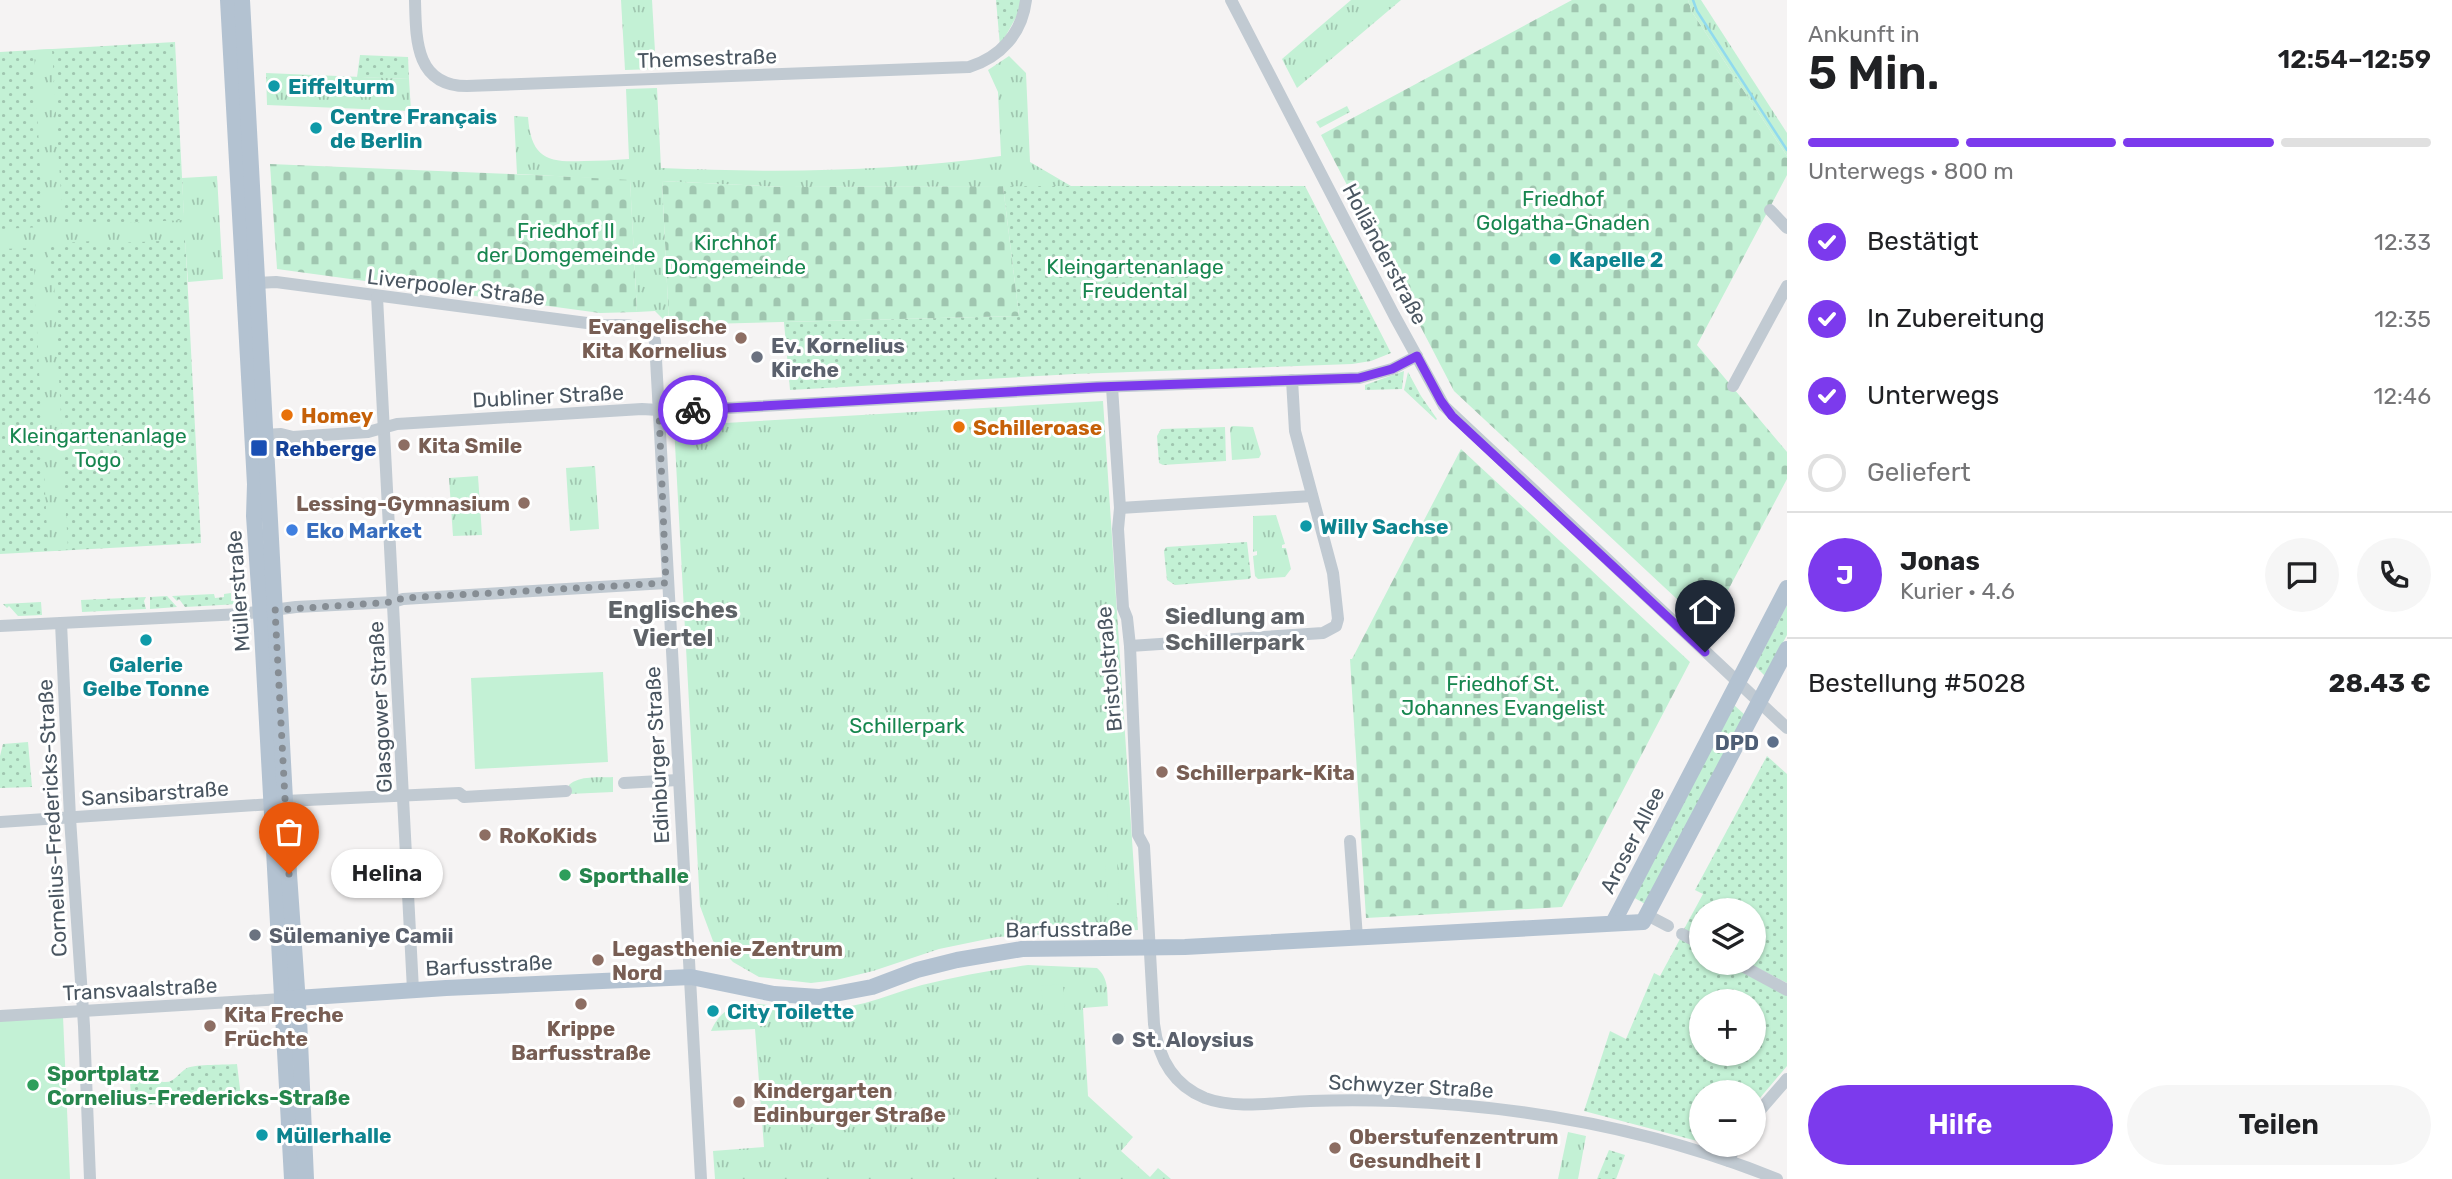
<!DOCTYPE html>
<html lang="de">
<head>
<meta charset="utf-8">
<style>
  body { margin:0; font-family:Rubik,sans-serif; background:#f6f6f6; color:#202124; height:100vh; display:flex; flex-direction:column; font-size:26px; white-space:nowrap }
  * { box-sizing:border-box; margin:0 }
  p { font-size:23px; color:#757577 }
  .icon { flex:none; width:38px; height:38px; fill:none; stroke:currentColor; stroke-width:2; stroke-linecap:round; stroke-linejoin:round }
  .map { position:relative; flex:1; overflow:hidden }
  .panel { display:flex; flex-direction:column; background:#fff; width:665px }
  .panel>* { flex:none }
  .buttons { position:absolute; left:1689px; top:898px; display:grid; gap:14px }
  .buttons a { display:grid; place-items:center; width:77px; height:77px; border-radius:50%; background:#fff; box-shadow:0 2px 5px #0004; font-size:35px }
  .pin { position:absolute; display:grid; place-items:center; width:60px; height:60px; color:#fff; margin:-72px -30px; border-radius:50% 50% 50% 0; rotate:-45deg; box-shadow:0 0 7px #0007 }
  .pin .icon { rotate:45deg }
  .courier { position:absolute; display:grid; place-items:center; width:70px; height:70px; margin:-35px; border:5px solid #7c3aed; border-radius:50%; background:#fff; color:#222; box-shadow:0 2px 9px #0007 }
  .bubble { position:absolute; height:49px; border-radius:24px; background:#fff; box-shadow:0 2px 5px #0004; font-size:23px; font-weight:600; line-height:49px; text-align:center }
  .summary em { font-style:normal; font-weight:600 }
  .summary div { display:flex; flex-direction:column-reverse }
  .summary { display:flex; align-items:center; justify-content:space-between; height:119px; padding:0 21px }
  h1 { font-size:46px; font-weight:600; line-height:52px }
  .bar { display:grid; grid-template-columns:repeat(4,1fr); gap:10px 7px; align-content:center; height:84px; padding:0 21px }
  .bar i { height:9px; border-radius:5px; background:#e0e0e0 }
  .bar .current { background:#7c3aed }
  .bar p { grid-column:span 4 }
  .line { display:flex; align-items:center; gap:18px; padding:0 21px; border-top:2px solid #e0e0e0 }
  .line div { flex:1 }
  .round { display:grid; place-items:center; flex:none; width:74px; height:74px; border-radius:37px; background:#f6f6f6 }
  ol { padding:0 21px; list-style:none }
  li { display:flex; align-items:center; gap:21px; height:77px }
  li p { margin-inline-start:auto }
  li .icon { padding:7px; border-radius:50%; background:#7c3aed; color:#fff; stroke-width:4 }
  li:last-child { color:#757577 }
  li i { width:38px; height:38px; border:4px solid #e0e0e0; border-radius:50% }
  .cta { display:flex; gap:14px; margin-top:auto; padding:14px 21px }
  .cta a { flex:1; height:80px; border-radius:42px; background:#7c3aed; color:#fff; font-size:28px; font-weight:600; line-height:80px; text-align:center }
  .cta a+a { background:#f6f6f6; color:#202124 }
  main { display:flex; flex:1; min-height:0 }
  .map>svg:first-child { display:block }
  .grass { fill:url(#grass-dots); fill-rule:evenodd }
  .cemetery { fill:url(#cemetery-stones) }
  .park { fill:url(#park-tufts) }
  .pitch { fill:#c3f1d5 }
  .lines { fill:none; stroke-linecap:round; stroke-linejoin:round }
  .stream { stroke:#90daee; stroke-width:2.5 }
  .minor { stroke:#c1cad2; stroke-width:12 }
  .major { stroke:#b3c2d1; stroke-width:16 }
  .done { stroke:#868d94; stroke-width:7; stroke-dasharray:0 12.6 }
  .route { stroke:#7c3aed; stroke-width:9 }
  .culture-dot { fill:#0f9aa8; stroke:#fff; stroke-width:2.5 }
  .education-dot { fill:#8d6e63; stroke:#fff; stroke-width:2.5 }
  .worship-dot { fill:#6b7280; stroke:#fff; stroke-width:2.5 }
  .food-dot { fill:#e8710a; stroke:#fff; stroke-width:2.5 }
  .transit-dot { fill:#1a4fb4; stroke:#fff; stroke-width:2.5 }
  .shop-dot { fill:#3f7fe0; stroke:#fff; stroke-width:2.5 }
  .service-dot { fill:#5c6f8a; stroke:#fff; stroke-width:2.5 }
  .leisure-dot { fill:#2e9e5b; stroke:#fff; stroke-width:2.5 }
  .labels { text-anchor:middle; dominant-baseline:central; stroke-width:6; stroke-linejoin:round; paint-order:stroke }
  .street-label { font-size:21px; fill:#4a5661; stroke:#fff }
  .culture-label { font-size:21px; font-weight:bold; fill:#0d838f; stroke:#fff; text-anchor:start }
  .park-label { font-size:21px; fill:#17864f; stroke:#fff }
  .education-label { font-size:21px; font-weight:bold; fill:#785e54; stroke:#fff; text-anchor:start }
  .worship-label { font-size:21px; font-weight:bold; fill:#5b616d; stroke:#fff; text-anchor:start }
  .food-label { font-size:21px; font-weight:bold; fill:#c56008; stroke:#fff; text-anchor:start }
  .transit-label { font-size:21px; font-weight:bold; fill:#164399; stroke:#fff; text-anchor:start }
  .shop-label { font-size:21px; font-weight:bold; fill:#366cbe; stroke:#fff; text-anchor:start }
  .service-label { font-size:21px; font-weight:bold; fill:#4e5e75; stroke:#fff; text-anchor:end }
  .leisure-label { font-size:21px; font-weight:bold; fill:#27864d; stroke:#fff; text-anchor:start }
  .neighbourhood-label { font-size:23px; font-weight:bold; fill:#5f6368; stroke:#fff }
  .quarter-label { font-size:24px; font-weight:bold; fill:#5f6368; stroke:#fff }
</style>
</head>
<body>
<main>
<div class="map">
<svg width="1787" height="1179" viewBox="0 0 1787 1179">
  <defs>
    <pattern id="grass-dots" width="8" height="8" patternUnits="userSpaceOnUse" patternTransform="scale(1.75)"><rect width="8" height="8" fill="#c3f1d5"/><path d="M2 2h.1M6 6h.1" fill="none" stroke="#a0c6b0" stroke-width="1.8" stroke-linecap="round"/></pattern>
    <pattern id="cemetery-stones" width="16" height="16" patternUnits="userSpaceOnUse" patternTransform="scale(1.75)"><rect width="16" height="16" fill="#c3f1d5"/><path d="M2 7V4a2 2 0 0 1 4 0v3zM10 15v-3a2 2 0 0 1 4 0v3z" fill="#a0c6b0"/></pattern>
    <pattern id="park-tufts" width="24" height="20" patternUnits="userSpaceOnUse" patternTransform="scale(1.75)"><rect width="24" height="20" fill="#c3f1d5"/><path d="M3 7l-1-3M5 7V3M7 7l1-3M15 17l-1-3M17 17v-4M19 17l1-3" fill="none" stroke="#a0c6b0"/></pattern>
  </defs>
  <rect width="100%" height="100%" fill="#f5f3f3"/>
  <g class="grass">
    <path d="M996,0H1021L1019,12L1000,46Z"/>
    <path d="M175,42L201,543L0,554V52Z"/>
    <path d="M360,55L408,57L409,79L357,77Z"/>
    <path d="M1003,186H1305L1391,353L1371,361L1352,364L1074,374L790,390L784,322L1019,316Z"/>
    <path d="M1404,371L1402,389L1365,390V385Z"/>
    <path d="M1408,372L1421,396L1437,419L1436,420L1404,390Z"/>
    <path d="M1225,427L1226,461L1163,465L1159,463L1157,436L1161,429Z"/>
    <path d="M1247,542L1251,577L1249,579L1175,585L1167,580L1164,551L1166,547Z"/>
    <path d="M231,593V601L239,600V604L185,607L179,599L177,601L172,596L214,594L215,598L224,597V594Z"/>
    <path d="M167,596L177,607L150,609V597Z"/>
    <path d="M146,597L144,601L146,609L82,612L81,600Z"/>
    <path d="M41,602L42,615L18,616L9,606L7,608L3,604Z"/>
    <path d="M1787,605V635L1765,676L1755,666Z"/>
    <path d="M1734,705L1745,715L1645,904L1633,897Z"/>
    <path d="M28,742L32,787L0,788V756L3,744Z"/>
    <path d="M1767,756L1787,774V983L1748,963L1754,962V910H1701V938L1684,929L1703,894L1695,890Z"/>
    <path d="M1680,939L1701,950V962L1725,963L1787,995V1066L1754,1105V1092H1701V1142L1584,1111L1610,1031L1626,1039L1654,973L1660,976ZM1701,1001H1754V1054H1701Z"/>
    <path d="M237,1064L241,1097L236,1099L132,1106L129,1071C149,1067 147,1081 164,1082C175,1083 178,1073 187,1068C197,1064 225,1065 237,1064Z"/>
    <path d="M1609,1150L1625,1155L1616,1179H1597Z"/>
  </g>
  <g class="cemetery">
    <path d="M1572,0H1688L1692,12L1787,156V175L1697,345L1787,452V479L1708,628L1454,391L1321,135Z"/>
    <path d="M270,164L630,179L637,312L600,313L277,269Z"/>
    <path d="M662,181L784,187L1003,186L1019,316L669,325Z"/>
    <path d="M1461,449L1690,662L1562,907L1366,918L1350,659H1352Z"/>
  </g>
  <g class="park">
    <path d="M621,0H652L656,69L625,70Z"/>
    <path d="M1351,0H1401L1297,88L1282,59Z"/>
    <path d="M1688,0H1701L1787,133V156L1692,12Z"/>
    <path d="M52,49L63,226L184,220L182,178L217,176L223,279L188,282L185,240L94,244L93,241L48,244L50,278L54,282L68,550L48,551L33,248L0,249V229L43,227L34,50Z"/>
    <path d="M1009,56L1026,73L1030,162L1071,186L784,187L662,181L669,325L655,311L637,312L630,180L517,174L514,116L528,117C531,157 546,163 584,161C599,161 614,160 629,159L626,89L657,88L661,168C775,173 888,172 1001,156L998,92L988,70Z"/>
    <path d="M266,73L409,79L411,111L267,105Z"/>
    <path d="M1347,106L1350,112L1320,128L1316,122Z"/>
    <path d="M1103,401L1138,930L997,937L939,949L873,971L836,980L811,983L759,977L733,962L713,941L700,906L674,426Z"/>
    <path d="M1232,426L1253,427L1261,454L1259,458L1232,460L1230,428Z"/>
    <path d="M595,466L599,529L570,531L566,468Z"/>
    <path d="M478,476L482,535L453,536L449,478Z"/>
    <path d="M1276,515L1285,544L1282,545V548H1286L1291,569L1285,577L1258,579L1255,576L1253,556L1257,555V551L1253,552V516Z"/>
    <path d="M613,777V792L569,794V785C580,775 598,778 613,777Z"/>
    <path d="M1028,965L1097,968C1109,978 1107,992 1108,1006L1083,1008L1088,1096L1133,1137L1121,1151L1150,1177L1158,1168L1171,1179H715L713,1151L764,1147L755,1029L711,1031C731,984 780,1013 817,1010C833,1008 850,1007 865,1003C884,998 903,990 922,985C957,976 992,970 1028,965Z"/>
    <path d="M1568,1132L1586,1136L1578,1179H1558Z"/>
  </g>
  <g class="pitch">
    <path d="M603,672L608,762L475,769L471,678Z"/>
    <path d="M1105,863H1117L1120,903L1108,904Z"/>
    <path d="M1063,984L1065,1013L1044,1015L1041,986Z"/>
    <path d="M63,1016L70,1179H0V1020Z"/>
  </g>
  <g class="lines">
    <path class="stream" d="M1693,0L1697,11L1787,150"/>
    <g class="minor">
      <path d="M415,0C416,39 415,86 467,86L969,67C1001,57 1022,33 1026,0"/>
      <path d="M1231,0L1394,315L1444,406L1787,728"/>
      <path d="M1770,210L1787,228"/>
      <path d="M257,283L276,282L602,325C621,326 645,321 655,341L701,1179"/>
      <path d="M377,297L413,990"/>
      <path d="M1733,386L1787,286"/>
      <path d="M1112,387L1120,508L1118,529L1123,608L1127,618L1130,646L1138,835L1144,846L1154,1024C1158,1057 1173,1085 1205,1098C1237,1110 1277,1102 1310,1101C1338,1100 1367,1100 1395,1101C1524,1106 1656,1130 1777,1179"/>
      <path d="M265,435L281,434L293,437L368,432L397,424L642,409L675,411L1097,387L1359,378L1392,369L1417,356"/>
      <path d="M1120,508L1312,496"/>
      <path d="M61,623L70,818L84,1026L90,1179"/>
      <path d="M0,626L241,614L296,607L393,602L403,599L666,583"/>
      <path d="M1130,646L1323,633L1336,626L1338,619L1333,573L1295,431L1292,380"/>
      <path d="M624,783L678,780"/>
      <path d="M285,801L459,793L464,797L566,791"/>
      <path d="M0,822L272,804"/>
      <path d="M1350,841L1357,938"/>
      <path d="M1647,915L1668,926"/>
      <path d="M1682,934L1701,944"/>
      <path d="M1735,962L1787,990"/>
      <path d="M0,1016L282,999"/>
      <path d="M1754,1117L1787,1079"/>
      <path d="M1729,1161L1736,1144"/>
    </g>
    <g class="major">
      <path d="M228,0L255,484L254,516L262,631L292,1179"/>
      <path d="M242,0L289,874L299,1018L306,1179"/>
      <path d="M1613,923L1787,588"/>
      <path d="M282,999L446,988L691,977L774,994L819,997L872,987L917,970L957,960L1022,949L1185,947L1643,922L1787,649"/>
    </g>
  </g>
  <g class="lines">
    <path class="done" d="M289,874L275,610L393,602L403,598L666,583L659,412L693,410"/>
    <path class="route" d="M693,410L1097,387L1359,378L1392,369L1417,356L1441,401L1452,416L1705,652"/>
  </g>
  <g class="culture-dot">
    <circle cx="274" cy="86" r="7"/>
    <circle cx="316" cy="128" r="7"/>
    <circle cx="1555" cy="259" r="7"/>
    <circle cx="1306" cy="526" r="7"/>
    <circle cx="146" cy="640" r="7"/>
    <circle cx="713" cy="1011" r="7"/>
    <circle cx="262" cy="1135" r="7"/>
  </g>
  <g class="education-dot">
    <circle cx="741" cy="338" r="7"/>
    <circle cx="404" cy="445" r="7"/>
    <circle cx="524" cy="503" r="7"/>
    <circle cx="1162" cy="772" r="7"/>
    <circle cx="485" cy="835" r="7"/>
    <circle cx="598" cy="960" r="7"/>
    <circle cx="581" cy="1004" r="7"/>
    <circle cx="210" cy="1026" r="7"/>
    <circle cx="739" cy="1102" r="7"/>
    <circle cx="1335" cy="1148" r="7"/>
  </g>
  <g class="worship-dot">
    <circle cx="757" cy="357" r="7"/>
    <circle cx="255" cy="935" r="7"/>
    <circle cx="1118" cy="1039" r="7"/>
  </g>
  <g class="food-dot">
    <circle cx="287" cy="415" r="7"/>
    <circle cx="959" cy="427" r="7"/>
  </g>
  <rect class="transit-dot" x="250" y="439" width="18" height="18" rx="3.5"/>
  <circle class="shop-dot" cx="292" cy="530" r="7"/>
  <circle class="service-dot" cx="1773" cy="742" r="7"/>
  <g class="leisure-dot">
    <circle cx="565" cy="875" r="7"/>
    <circle cx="33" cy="1085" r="7"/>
  </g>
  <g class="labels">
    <g class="street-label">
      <text transform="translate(707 58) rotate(-2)">Themsestraße</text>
      <text transform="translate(1385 254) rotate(62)">Holländerstraße</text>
      <text transform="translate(456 287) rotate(7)">Liverpooler Straße</text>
      <text transform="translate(548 396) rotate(-3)">Dubliner Straße</text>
      <text transform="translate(238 591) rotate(-94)">Müllerstraße</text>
      <text transform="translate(1109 669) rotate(-95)">Bristolstraße</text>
      <text transform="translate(380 707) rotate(-93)">Glasgower Straße</text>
      <text transform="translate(657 755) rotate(-93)">Edinburger Straße</text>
      <text transform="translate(155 793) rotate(-4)">Sansibarstraße</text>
      <text transform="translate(52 818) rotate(-93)">Cornelius-Fredericks-Straße</text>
      <text transform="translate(1632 840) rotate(-63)">Aroser Allee</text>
      <text transform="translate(1069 929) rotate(-1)">Barfusstraße</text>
      <text transform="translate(489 965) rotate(-3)">Barfusstraße</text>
      <text transform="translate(140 989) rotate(-3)">Transvaalstraße</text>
      <text transform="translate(1411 1086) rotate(3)">Schwyzer Straße</text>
    </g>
    <g class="culture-label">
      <text x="288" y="86">Eiffelturm</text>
      <text x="330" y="116">Centre Français<tspan x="330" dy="24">de Berlin</tspan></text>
      <text x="1569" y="259">Kapelle 2</text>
      <text x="1320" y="526">Willy Sachse</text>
      <text x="146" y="664" text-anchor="middle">Galerie<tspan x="146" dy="24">Gelbe Tonne</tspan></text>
      <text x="727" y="1011">City Toilette</text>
      <text x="276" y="1135">Müllerhalle</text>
    </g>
    <g class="park-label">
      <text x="1563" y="198">Friedhof<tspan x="1563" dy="24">Golgatha-Gnaden</tspan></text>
      <text x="566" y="230">Friedhof II<tspan x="566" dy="24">der Domgemeinde</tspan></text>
      <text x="735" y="242">Kirchhof<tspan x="735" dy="24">Domgemeinde</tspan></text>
      <text x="1135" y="266">Kleingartenanlage<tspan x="1135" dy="24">Freudental</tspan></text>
      <text x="98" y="435">Kleingartenanlage<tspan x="98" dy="24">Togo</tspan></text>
      <text x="1503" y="683">Friedhof St.<tspan x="1503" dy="24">Johannes Evangelist</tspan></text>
      <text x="907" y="725">Schillerpark</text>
    </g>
    <g class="education-label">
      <text x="727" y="326" text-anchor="end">Evangelische<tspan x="727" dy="24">Kita Kornelius</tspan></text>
      <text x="418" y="445">Kita Smile</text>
      <text x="510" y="503" text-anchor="end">Lessing-Gymnasium</text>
      <text x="1176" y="772">Schillerpark-Kita</text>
      <text x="499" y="835">RoKoKids</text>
      <text x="612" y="948">Legasthenie-Zentrum<tspan x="612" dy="24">Nord</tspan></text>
      <text x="224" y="1014">Kita Freche<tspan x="224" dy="24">Früchte</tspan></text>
      <text x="581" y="1028" text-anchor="middle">Krippe<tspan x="581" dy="24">Barfusstraße</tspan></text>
      <text x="753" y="1090">Kindergarten<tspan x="753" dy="24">Edinburger Straße</tspan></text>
      <text x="1349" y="1136">Oberstufenzentrum<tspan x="1349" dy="24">Gesundheit I</tspan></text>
    </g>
    <g class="worship-label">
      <text x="771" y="345">Ev. Kornelius<tspan x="771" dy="24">Kirche</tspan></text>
      <text x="269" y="935">Sülemaniye Camii</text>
      <text x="1132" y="1039">St. Aloysius</text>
    </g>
    <g class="food-label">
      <text x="301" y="415">Homey</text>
      <text x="973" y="427">Schilleroase</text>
    </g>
    <g class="transit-label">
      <text x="275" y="448">Rehberge</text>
    </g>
    <g class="shop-label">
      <text x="306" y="530">Eko Market</text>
    </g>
    <g class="service-label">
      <text x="1759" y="742">DPD</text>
    </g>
    <g class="leisure-label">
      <text x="579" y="875">Sporthalle</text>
      <text x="47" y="1073">Sportplatz<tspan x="47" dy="24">Cornelius-Fredericks-Straße</tspan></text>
    </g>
    <g class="neighbourhood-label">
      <text x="1235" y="616">Siedlung am<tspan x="1235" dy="26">Schillerpark</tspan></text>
    </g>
    <g class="quarter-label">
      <text x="673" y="610">Englisches<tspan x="673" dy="28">Viertel</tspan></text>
    </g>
  </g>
</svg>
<div class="buttons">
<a><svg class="icon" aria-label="layers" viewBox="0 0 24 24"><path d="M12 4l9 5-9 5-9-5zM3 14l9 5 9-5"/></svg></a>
<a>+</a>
<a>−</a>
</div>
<div class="pin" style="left:289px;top:874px;background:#ea580c"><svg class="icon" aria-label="bag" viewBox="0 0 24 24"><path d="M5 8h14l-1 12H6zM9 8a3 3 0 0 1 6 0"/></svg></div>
<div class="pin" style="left:1705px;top:652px;background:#1f2937"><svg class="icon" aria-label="home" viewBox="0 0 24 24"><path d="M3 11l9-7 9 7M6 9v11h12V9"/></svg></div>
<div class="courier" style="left:693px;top:410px"><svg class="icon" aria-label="bike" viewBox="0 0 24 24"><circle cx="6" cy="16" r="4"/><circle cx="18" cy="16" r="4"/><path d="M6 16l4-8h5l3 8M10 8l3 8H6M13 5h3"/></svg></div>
<div class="bubble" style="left:331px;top:849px;width:112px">Helina</div>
</div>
<section class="panel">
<div class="summary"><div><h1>5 Min.</h1><p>Ankunft in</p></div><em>12:54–12:59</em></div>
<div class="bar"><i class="current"></i><i class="current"></i><i class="current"></i><i></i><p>Unterwegs · 800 m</p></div>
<ol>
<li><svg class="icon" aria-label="check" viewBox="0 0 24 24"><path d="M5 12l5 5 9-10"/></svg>Bestätigt<p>12:33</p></li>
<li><svg class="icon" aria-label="check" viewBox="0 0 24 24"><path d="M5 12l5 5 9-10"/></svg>In Zubereitung<p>12:35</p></li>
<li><svg class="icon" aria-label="check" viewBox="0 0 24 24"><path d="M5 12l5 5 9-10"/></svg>Unterwegs<p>12:46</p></li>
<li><i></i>Geliefert</li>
</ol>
<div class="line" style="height:126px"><b class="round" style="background:#7c3aed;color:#fff">J</b><div><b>Jonas</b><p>Kurier · 4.6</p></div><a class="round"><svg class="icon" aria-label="chat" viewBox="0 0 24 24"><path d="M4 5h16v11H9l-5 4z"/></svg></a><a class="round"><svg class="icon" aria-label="phone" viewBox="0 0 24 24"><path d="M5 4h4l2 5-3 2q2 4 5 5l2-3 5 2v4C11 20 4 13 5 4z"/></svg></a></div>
<div class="line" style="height:91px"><div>Bestellung #5028</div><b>28.43 €</b></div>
<div class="cta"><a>Hilfe</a><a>Teilen</a></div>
</section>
</main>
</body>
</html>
